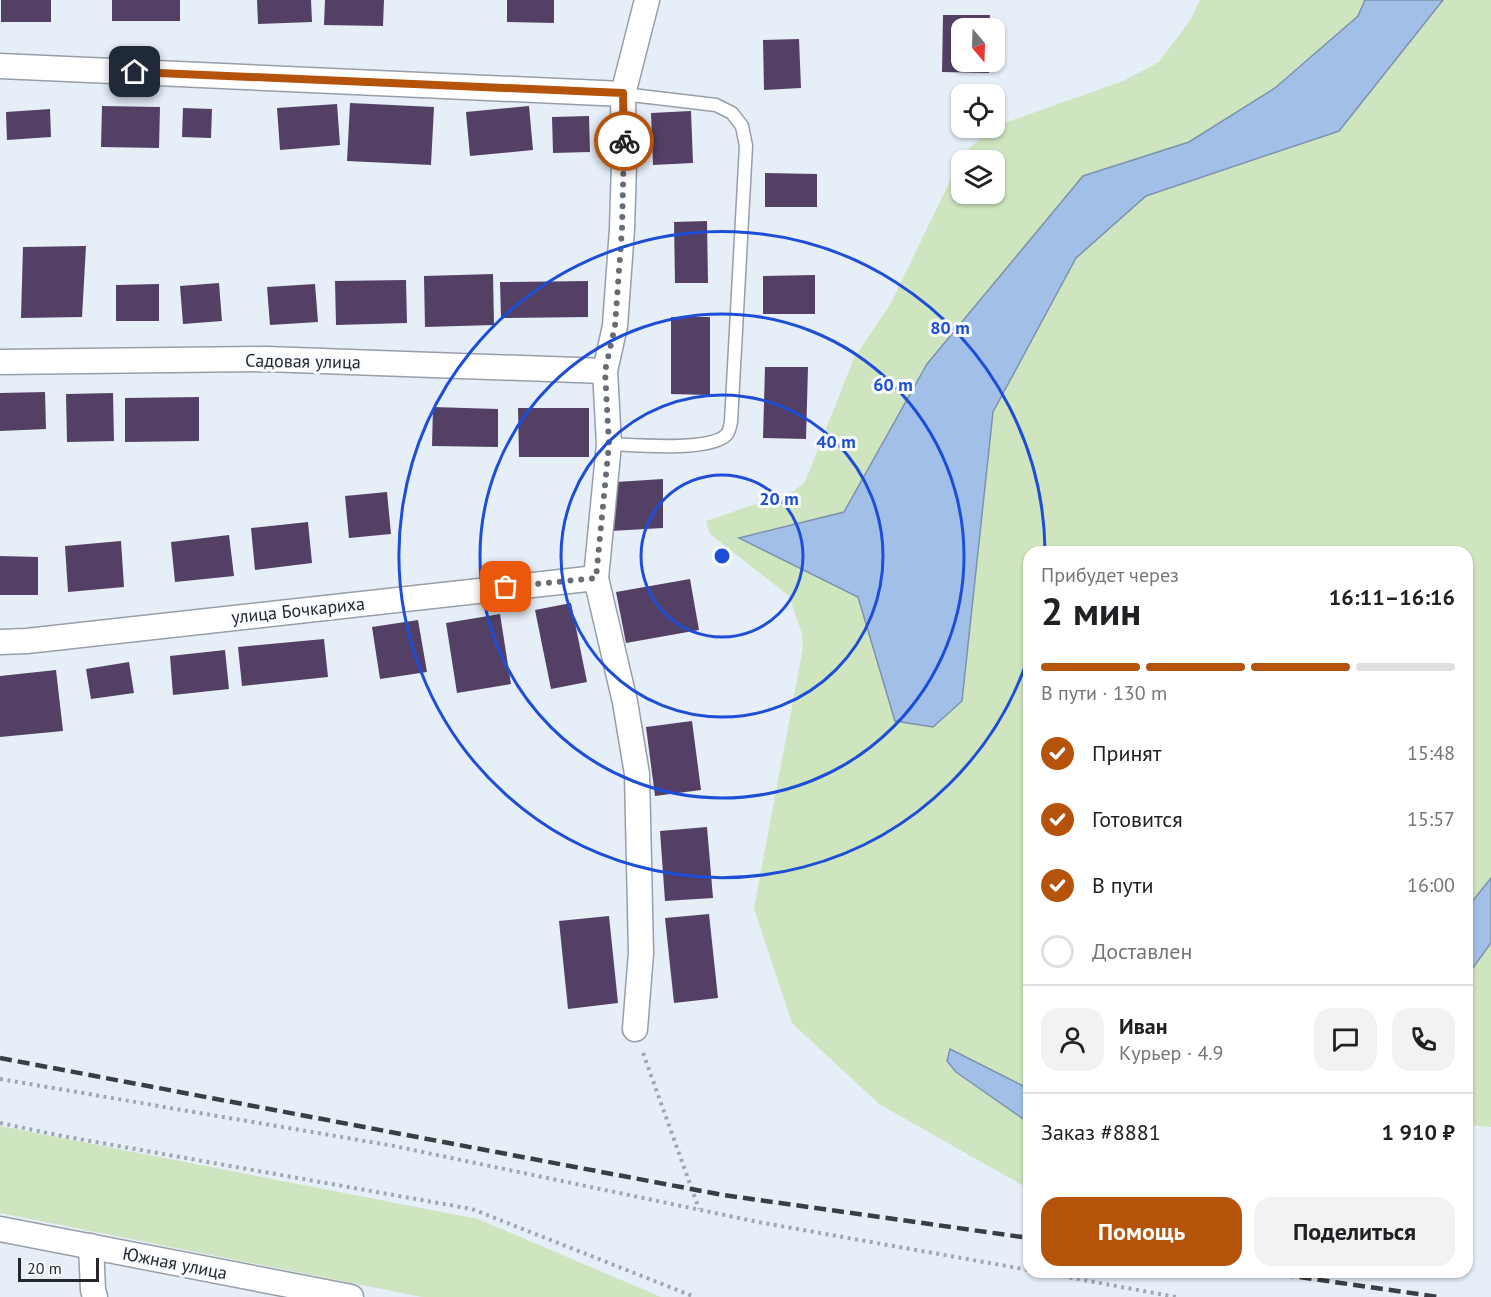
<!DOCTYPE html>
<html lang="ru">
<head>
<meta charset="utf-8">
<style>
  body { margin:0; font-family:"PT Sans",sans-serif; background:#f2f2f2; color:#202124; height:100vh; display:flex; flex-direction:column; font-size:22px; white-space:nowrap }
  * { box-sizing:border-box; margin:0 }
  p { font-size:20px; color:#757577 }
  .icon { flex:none; width:33px; height:33px; fill:none; stroke:currentColor; stroke-width:2; stroke-linecap:round; stroke-linejoin:round }
  .map { position:relative; flex:1; overflow:hidden }
  .panel { position:absolute; left:1023px; top:546px; width:450px; height:732px; display:flex; flex-direction:column; background:#fff; border-radius:18px; box-shadow:0 2px 4px #0004 }
  .panel>* { flex:none }
  .needle { width:39px; rotate:161deg }
  .buttons { position:absolute; left:951px; top:18px; display:grid; gap:12px }
  .buttons a { display:grid; place-items:center; width:54px; height:54px; border-radius:12px; background:#fff; box-shadow:0 2px 4px #0004; font-size:30px }
  .scale { position:absolute; left:18px; bottom:15px; width:81px; box-sizing:border-box; padding-left:6px; border:3px solid #24272b; border-top:0; font-size:16px; line-height:21px; white-space:nowrap; color:#24272b; -webkit-text-stroke:4px #f8fbff; paint-order:stroke }
  .pin { position:absolute; display:grid; place-items:center; width:51px; height:51px; color:#fff; margin:-26px; border-radius:12px; box-shadow:0 3px 9px #0006 }
  .courier { position:absolute; display:grid; place-items:center; width:60px; height:60px; margin:-30px; border:4px solid #b45309; border-radius:50%; background:#fff; color:#222; box-shadow:0 2px 8px #0007 }
  .head em { font-style:normal; font-weight:600 }
  .head div { display:flex; flex-direction:column-reverse }
  .head { display:flex; align-items:center; justify-content:space-between; height:102px; padding:0 18px }
  h1 { font-size:39px; font-weight:600; line-height:45px }
  .bar { display:grid; grid-template-columns:repeat(4,1fr); gap:9px 6px; align-content:center; height:72px; padding:0 18px }
  .bar i { height:8px; border-radius:4px; background:#e0e0e0 }
  .bar .active { background:#b45309 }
  .bar p { grid-column:span 4 }
  .line { display:flex; align-items:center; gap:15px; padding:0 18px; border-top:2px solid #e0e0e0 }
  .line div { flex:1 }
  .round { display:grid; place-items:center; flex:none; width:63px; height:63px; border-radius:18px; background:#f2f2f2 }
  ol { padding:0 18px; list-style:none }
  li { display:flex; align-items:center; gap:18px; height:66px }
  li p { margin-inline-start:auto }
  li .icon { padding:6px; border-radius:50%; background:#b45309; color:#fff; stroke-width:4 }
  li:last-child { color:#757577 }
  li i { width:33px; height:33px; border:3px solid #e0e0e0; border-radius:50% }
  .action { display:flex; gap:12px; margin-top:auto; padding:12px 18px }
  .action a { flex:1; height:69px; border-radius:18px; background:#b45309; color:#fff; font-size:24px; font-weight:600; line-height:69px; text-align:center }
  .action a+a { background:#f2f2f2; color:#202124 }
  .map>svg:first-child { display:block }
  .green { fill:#cfe5bf; fill-rule:evenodd }
  .water { fill:#a2c0e7; stroke:#7c92af; stroke-width:1.5 }
  .building { fill:#554065 }
  .lines { fill:none; stroke-linecap:round; stroke-linejoin:round }
  .lane-casing { stroke:#979ea7; stroke-width:15 }
  .street-casing { stroke:#979ea7; stroke-width:27 }
  .path { stroke:#a0a7af; stroke-width:4; stroke-dasharray:3 4.5; stroke-linecap:butt }
  .lane { stroke:#fff; stroke-width:12 }
  .street { stroke:#fff; stroke-width:24 }
  .rail { stroke:#3a3e42; stroke-width:4.5; stroke-dasharray:12 6; stroke-linecap:butt }
  .done { stroke:#686d73; stroke-width:6; stroke-dasharray:0 10.8 }
  .route { stroke:#b45309; stroke-width:8 }
  .ring { fill:none; stroke:#1d4ed8; stroke-width:3 }
  .labels { text-anchor:middle; dominant-baseline:central; stroke-width:6; stroke-linejoin:round; paint-order:stroke }
  .street-label { font-size:18px; fill:#24272b; stroke:#f8fbff }
  .centre { fill:#1d4ed8; stroke:#f8fbff; stroke-width:3 }
  .ring-label { font-size:18px; text-anchor:middle; font-weight:bold; fill:#1d4ed8; stroke:#f8fbff; stroke-width:6; stroke-linejoin:round; paint-order:stroke }
</style>
</head>
<body>
<div class="map">
<svg width="1491" height="1297" viewBox="0 0 1491 1297">
  <rect width="100%" height="100%" fill="#e6eef8"/>
  <g class="green">
    <path d="M1200,0H1365L1359,16L1275,88L1189,142L1083,176L927,364L844,512L740,539L858,597L895,721L962,701L993,412L1076,258L1146,196L1339,131L1443,0H1491V878L1467,908V552H1029V1089L951,1049L956,1072L1029,1123V1189L879,1104L792,1023L754,908L803,648L802,634L789,596L710,534L706,521L794,491L805,482L854,358L890,305L964,152L996,126L1123,81L1159,62L1191,19ZM962,160H994V194H962Z"/>
    <path d="M1491,943V1127L1467,1125V976Z"/>
    <path d="M0,1126L478,1219L661,1297H422L0,1213Z"/>
  </g>
  <g class="water">
    <path d="M1365,0H1443L1339,131L1146,196L1076,258L993,412L962,701L933,727L895,721L858,597L739,538L844,512L927,364L1083,176L1189,142L1275,88L1358,16Z"/>
    <path d="M1491,878V943L1467,976V908Z"/>
    <path d="M950,1049L1029,1089V1123L956,1072L947,1061Z"/>
  </g>
  <g class="building">
    <rect x="1" y="0" width="50" height="22"/>
    <rect x="112" y="0" width="68" height="21"/>
    <path d="M257,0H311L312,22L258,24Z"/>
    <path d="M325,0H384L383,26L324,25Z"/>
    <path d="M507,0H554V23L507,22Z"/>
    <path d="M943,15H990L989,28H962V62H989V73L942,72Z"/>
    <path d="M799,39L801,88L764,90L763,40Z"/>
    <path d="M350,103L434,107L431,165L347,161Z"/>
    <path d="M337,104L340,145L280,150L277,108Z"/>
    <path d="M102,106L160,107L159,148L101,147Z"/>
    <path d="M529,106L533,150L470,156L466,112Z"/>
    <path d="M183,108L212,109L211,138L182,137Z"/>
    <path d="M50,109L51,137L7,140L6,112Z"/>
    <path d="M691,111L693,163L653,165L651,113Z"/>
    <path d="M589,116L590,152L553,153L552,117Z"/>
    <path d="M765,173L817,174V207H765Z"/>
    <path d="M707,221L708,283H675L674,222Z"/>
    <path d="M86,246L82,317L21,318L23,247Z"/>
    <path d="M493,274L494,325L425,327L424,276Z"/>
    <path d="M815,275V314H763V276Z"/>
    <path d="M406,280L407,323L336,325L335,281Z"/>
    <path d="M588,281V317L501,318L500,282Z"/>
    <path d="M219,283L222,321L183,324L180,286Z"/>
    <path d="M159,284V321H116V285Z"/>
    <path d="M315,284L318,322L270,325L267,287Z"/>
    <path d="M671,317H710V395L671,394Z"/>
    <path d="M765,367H808L806,439L763,438Z"/>
    <path d="M45,392L46,429L0,431V393Z"/>
    <path d="M113,393L114,441L67,442L66,394Z"/>
    <path d="M199,397V441L125,442V398Z"/>
    <path d="M433,407L498,409V447L432,446Z"/>
    <path d="M518,408H589V457H519Z"/>
    <path d="M663,479V528L611,531L616,482Z"/>
    <path d="M387,492L391,534L349,538L345,496Z"/>
    <path d="M308,522L312,563L255,570L251,528Z"/>
    <path d="M229,535L234,576L175,582L171,542Z"/>
    <path d="M121,541L124,587L68,592L65,546Z"/>
    <path d="M0,556L38,557V595H0Z"/>
    <path d="M690,579L699,630L626,643L616,592Z"/>
    <path d="M571,603L587,682L551,689L535,610Z"/>
    <path d="M500,614L511,684L457,693L446,623Z"/>
    <path d="M418,620L427,672L380,679L372,627Z"/>
    <path d="M324,639L328,677L242,686L238,647Z"/>
    <path d="M225,650L229,689L173,695L170,656Z"/>
    <path d="M129,662L134,693L91,699L86,669Z"/>
    <path d="M56,670L63,731L0,737V676Z"/>
    <path d="M692,721L701,790L655,796L646,727Z"/>
    <path d="M707,827L713,898L665,901L660,831Z"/>
    <path d="M709,914L718,998L674,1003L665,918Z"/>
    <path d="M609,916L618,1003L568,1009L559,921Z"/>
  </g>
  <g class="lines">
    <defs>
      <path id="lane" d="M609,444C633,445 709,452 726,435C729,433 730,426 731,422L746,146L742,126L732,113L716,105L623,94"/>
      <g id="street">
        <path d="M0,66L623,94"/>
        <path d="M0,362L266,359L605,371"/>
        <path d="M0,642L27,641L596,578"/>
        <path d="M635,1029L641,953L637,774L625,702L596,578L609,444L605,371L615,326L622,229L624,163L623,94L647,0"/>
        <path d="M0,1229L351,1297"/>
        <path d="M91,1246L93,1290L95,1297"/>
      </g>
    </defs>
    <use href="#lane" class="lane-casing"/>
    <use href="#street" class="street-casing"/>
    <g class="path">
      <path d="M643,1053L699,1209"/>
      <path d="M0,1079L394,1146L758,1222L1029,1270"/>
      <path d="M0,1123L62,1136L472,1209L695,1297"/>
      <path d="M1040,1272L1176,1297"/>
    </g>
    <use href="#lane" class="lane"/>
    <use href="#street" class="street"/>
    <g class="rail">
      <path d="M0,1058L723,1195L1029,1238"/>
      <path d="M1264,1272L1439,1297"/>
    </g>
  </g>
  <g class="lines">
    <path class="done" d="M506,587L596,578L609,444L605,371L615,326L622,229L624,141"/>
    <path class="route" d="M135,72L623,93L624,141"/>
  </g>
  <g class="ring">
    <circle cx="722" cy="556" r="81"/>
    <circle cx="722" cy="556" r="161"/>
    <circle cx="722" cy="556" r="242"/>
    <path d="M1028 658A323 323 0 1 1 1045 550"/>
  </g>
  <g class="labels">
    <g class="street-label">
      <text transform="translate(303 361) rotate(1)">Садовая улица</text>
      <text transform="translate(298 610) rotate(-6)">улица Бочкариха</text>
      <text transform="translate(175 1263) rotate(11)">Южная улица</text>
    </g>
  </g>
  <circle cx="722" cy="556" r="9" class="centre"/>
  <g class="ring-label">
    <text x="950" y="334">80 m</text>
    <text x="893" y="391">60 m</text>
    <text x="836" y="448">40 m</text>
    <text x="779" y="505">20 m</text>
  </g>
</svg>
<div class="buttons">
<a><svg class="needle" viewBox="-14 -14 28 28"><path d="M0-13l5 13h-10z" fill="#e53935"/><path d="M0 13l5-13h-10z" fill="#757577"/></svg></a>
<a><svg class="icon" aria-label="locate" viewBox="0 0 24 24"><circle cx="12" cy="12" r="6"/><path d="M12 2v4M12 18v4M2 12h4M18 12h4"/></svg></a>
<a><svg class="icon" aria-label="layers" viewBox="0 0 24 24"><path d="M12 4l9 5-9 5-9-5zM3 14l9 5 9-5"/></svg></a>
</div>
<div class="scale">20 m</div>
<div class="pin" style="left:506px;top:587px;background:#ea580c"><svg class="icon" aria-label="bag" viewBox="0 0 24 24"><path d="M5 8h14l-1 12H6zM9 8a3 3 0 0 1 6 0"/></svg></div>
<div class="pin" style="left:135px;top:72px;background:#1f2937"><svg class="icon" aria-label="home" viewBox="0 0 24 24"><path d="M3 11l9-7 9 7M6 9v11h12V9"/></svg></div>
<div class="courier" style="left:624px;top:141px"><svg class="icon" aria-label="bike" viewBox="0 0 24 24"><circle cx="6" cy="16" r="4"/><circle cx="18" cy="16" r="4"/><path d="M6 16l4-8h5l3 8M10 8l3 8H6M13 5h3"/></svg></div>
<section class="panel">
<div class="head"><div><h1>2 мин</h1><p>Прибудет через</p></div><em>16:11–16:16</em></div>
<div class="bar"><i class="active"></i><i class="active"></i><i class="active"></i><i></i><p>В пути · 130 m</p></div>
<ol>
<li><svg class="icon" aria-label="check" viewBox="0 0 24 24"><path d="M5 12l5 5 9-10"/></svg>Принят<p>15:48</p></li>
<li><svg class="icon" aria-label="check" viewBox="0 0 24 24"><path d="M5 12l5 5 9-10"/></svg>Готовится<p>15:57</p></li>
<li><svg class="icon" aria-label="check" viewBox="0 0 24 24"><path d="M5 12l5 5 9-10"/></svg>В пути<p>16:00</p></li>
<li><i></i>Доставлен</li>
</ol>
<div class="line" style="height:108px"><a class="round"><svg class="icon" aria-label="person" viewBox="0 0 24 24"><circle cx="12" cy="8" r="4"/><path d="M4 21q1-7 8-7t8 7"/></svg></a><div><b>Иван</b><p>Курьер · 4.9</p></div><a class="round"><svg class="icon" aria-label="chat" viewBox="0 0 24 24"><path d="M4 5h16v11H9l-5 4z"/></svg></a><a class="round"><svg class="icon" aria-label="phone" viewBox="0 0 24 24"><path d="M5 4h4l2 5-3 2q2 4 5 5l2-3 5 2v4C11 20 4 13 5 4z"/></svg></a></div>
<div class="line" style="height:78px"><div>Заказ #8881</div><b>1 910 ₽</b></div>
<div class="action"><a>Помощь</a><a>Поделиться</a></div>
</section>
</div>
</body>
</html>
